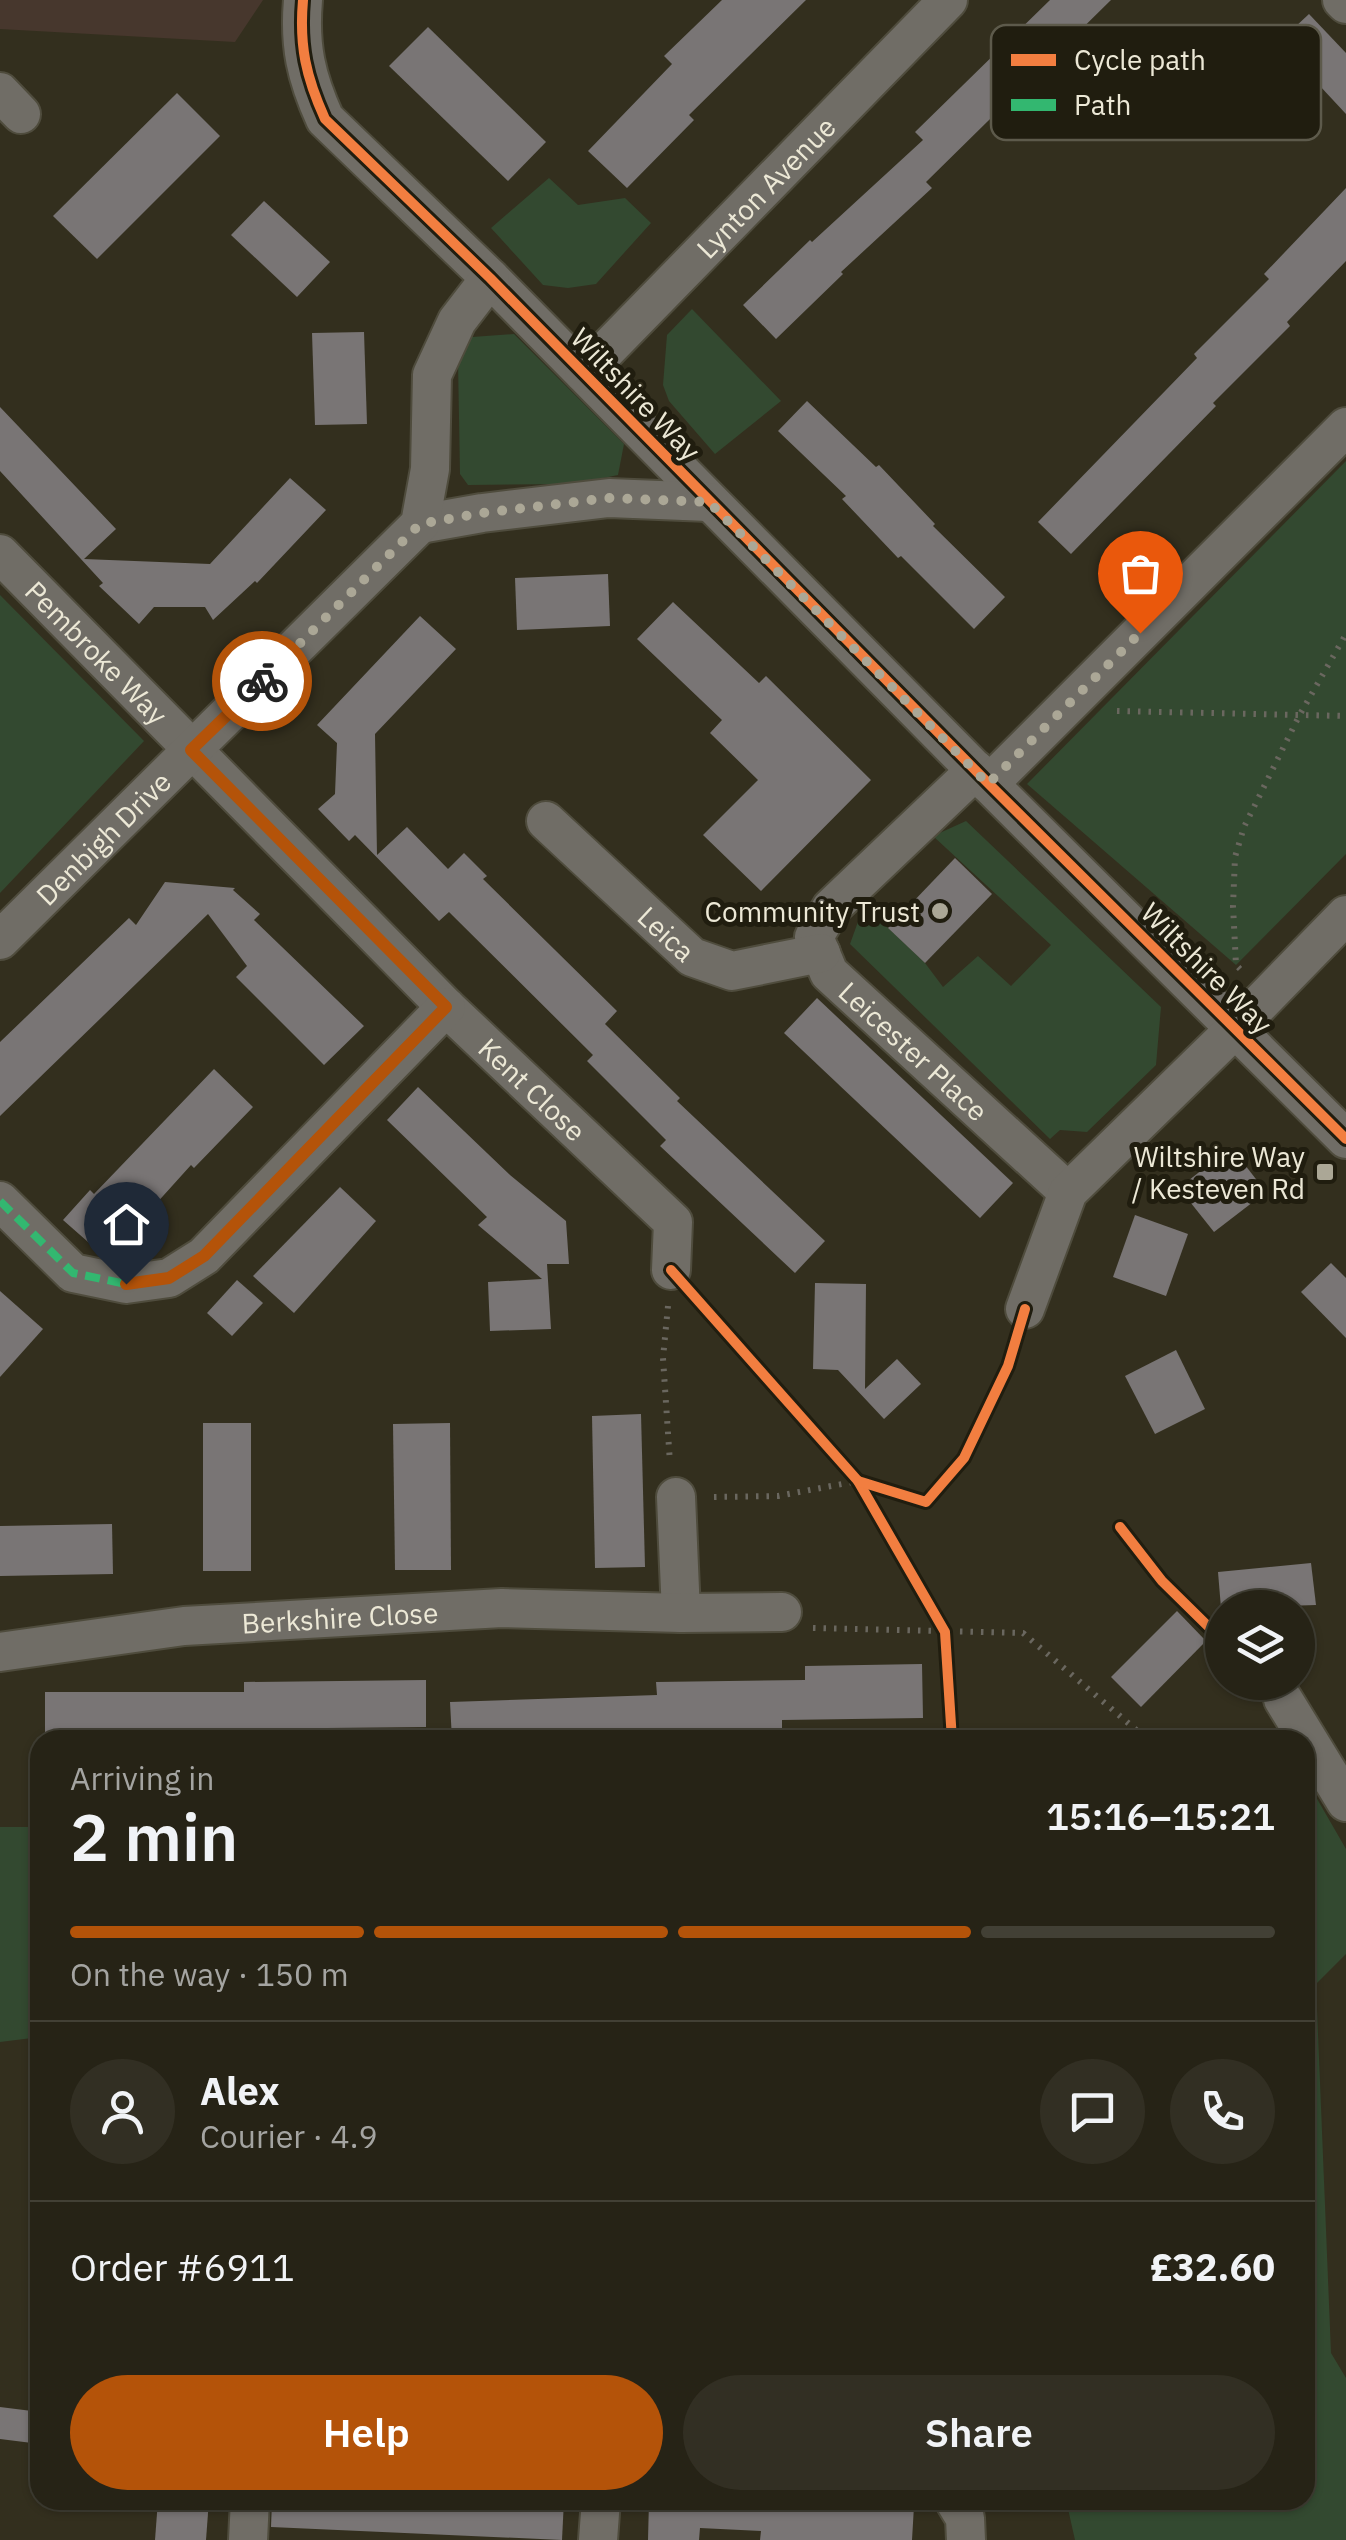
<!DOCTYPE html>
<html lang="en">
<head>
<meta charset="utf-8">
<style>
  body { margin:0; font-family:"IBM Plex Sans",sans-serif; background:#322f23; color:#f1f3f6; height:100vh; display:flex; flex-direction:column; font-size:38px; white-space:nowrap }
  * { box-sizing:border-box; margin:0 }
  p { font-size:32px; color:#a4a4a1 }
  .icon { flex:none; width:55px; height:55px; fill:none; stroke:currentColor; stroke-width:2; stroke-linecap:round; stroke-linejoin:round }
  .map { position:relative; flex:1; overflow:hidden }
  .details { position:absolute; left:30px; top:1730px; width:1285px; height:780px; display:flex; flex-direction:column; background:#262316; border-radius:30px; box-shadow:0 2px 8px #0004,0 0 0 2px #424035 }
  .details>* { flex:none }
  .tools { position:absolute; left:1205px; top:1590px; display:grid; gap:20px }
  .tools a { display:grid; place-items:center; width:110px; height:110px; border-radius:50%; background:#262316; box-shadow:0 2px 8px #0004,0 0 0 2px #424035; font-size:50px }
  .pin { position:absolute; display:grid; place-items:center; width:85px; height:85px; color:#fff; margin:-102px -42px; border-radius:50% 50% 50% 0; rotate:-45deg; box-shadow:0 0 10px #0007 }
  .pin .icon { rotate:45deg }
  .courier { position:absolute; display:grid; place-items:center; width:100px; height:100px; margin:-50px; border:8px solid #b45309; border-radius:50%; background:#fff; color:#222; box-shadow:0 2px 12px #0007 }
  .overview em { font-style:normal; font-weight:600 }
  .overview div { display:flex; flex-direction:column-reverse }
  .overview { display:flex; align-items:center; justify-content:space-between; height:170px; padding:0 40px }
  h1 { font-size:65px; font-weight:600; line-height:75px }
  .bar { display:grid; grid-template-columns:repeat(4,1fr); gap:15px 10px; align-content:center; height:120px; padding:0 40px }
  .bar i { height:12px; border-radius:8px; background:#424035 }
  .bar .selected { background:#b45309 }
  .bar p { grid-column:span 4 }
  .line { display:flex; align-items:center; gap:25px; padding:0 40px; border-top:2px solid #424035 }
  .line div { flex:1 }
  .round { display:grid; place-items:center; flex:none; width:105px; height:105px; border-radius:52px; background:#322f23 }
  .cta { display:flex; gap:20px; margin-top:auto; padding:20px 40px }
  .cta a { flex:1; height:115px; border-radius:60px; background:#b45309; color:#fff; font-size:40px; font-weight:600; line-height:115px; text-align:center }
  .cta a+a { background:#322f23; color:#f1f3f6 }
  .map>svg:first-child { display:block }
  .education { fill:#47372d }
  .green { fill:#334930 }
  .building { fill:#797575 }
  .lines { fill:none; stroke-linecap:round; stroke-linejoin:round }
  .street-casing { stroke:#4f4c3d; stroke-width:42 }
  .path { stroke:#6a675f; stroke-width:6; stroke-dasharray:2.5 8; stroke-linecap:butt }
  .street { stroke:#706d66; stroke-width:38 }
  .quiet { stroke:#33b770; stroke-width:8; stroke-dasharray:15 8; stroke-linecap:butt }
  .cycleway-casing { stroke:#201d0f; stroke-width:16 }
  .cycleway { stroke:#f27e40; stroke-width:10 }
  .done { stroke:#aba796; stroke-width:10; stroke-dasharray:0 18 }
  .route { stroke:#b45309; stroke-width:12 }
  .poi-dot { fill:#aba796; stroke:#201d0f; stroke-width:4 }
  .labels { text-anchor:middle; dominant-baseline:central; stroke-width:10; stroke-linejoin:round; paint-order:stroke }
  .street-label { font-size:28px; fill:#ece8d6; stroke:#201d0f }
  .poi-label { font-size:28px; fill:#ece8d6; stroke:#201d0f; text-anchor:end }
  .key { fill:#201d0f; stroke:#5d5a4b; stroke-width:2.5 }
  .key-label { font-size:28px; fill:#ece8d6 }
</style>
</head>
<body>
<div class="map">
<svg width="1346" height="2540" viewBox="0 0 1346 2540">
  <rect width="100%" height="100%" fill="#332f1e"/>
  <path class="education" d="M0,0H263L235,42L0,29Z"/>
  <g class="green">
    <path d="M549,178L578,205L625,198L651,223L596,284L568,288L543,285L491,228Z"/>
    <path d="M692,309L781,401L715,454L669,401L663,385L667,335Z"/>
    <path d="M514,334L624,444L618,475L574,484L468,485L460,474L458,361L472,337Z"/>
    <path d="M1346,461V854L1236,965L1027,784Z"/>
    <path d="M0,595L144,741L0,893Z"/>
    <path d="M966,821L1161,1007L1156,1065L1087,1132L1060,1130L1050,1139L850,944L864,905L925,963L943,987L978,956L1011,986L1051,945L933,836Z"/>
    <path d="M1305,1792L1316,1797L1346,1849V1954L1316,1984L1331,2353L1346,2378V2540H1075L1066,2500H1305Z"/>
    <path d="M0,1827H40V2037L0,2042Z"/>
  </g>
  <g class="building">
    <path d="M722,0H806L689,115L694,120L627,188L588,151L672,64L664,56Z"/>
    <path d="M1050,0H1111L926,182L932,188L841,272L843,274L776,339L743,305L810,240L812,242L923,140L915,132Z"/>
    <path d="M1309,14L1346,53V114L1279,42Z"/>
    <path d="M428,27L546,142L508,181L389,66Z"/>
    <path d="M177,93L220,136L97,259L53,216Z"/>
    <path d="M1346,188V261L1287,322L1290,326L1213,403L1216,406L1071,554L1038,522L1197,358L1194,354L1269,279L1264,274Z"/>
    <path d="M264,201L330,262L297,297L231,235Z"/>
    <path d="M364,332L367,424L315,425L312,333Z"/>
    <path d="M807,401L876,467L879,465L935,524L933,526L1005,597L974,629L901,556L898,558L842,499L846,496L778,431Z"/>
    <path d="M0,407L116,529L84,559L210,564L290,478L326,510L257,583L255,581L213,620L205,607H154L139,624L99,586L103,583L0,471Z"/>
    <path d="M608,574L610,626L517,630L515,578Z"/>
    <path d="M673,602L759,683L766,676L871,780L761,891L703,835L758,780L710,733L722,720L637,639Z"/>
    <path d="M420,616L456,649L375,734L377,855L407,827L448,869L464,853L487,876L483,879L617,1011L605,1024L680,1098L677,1101L825,1241L795,1273L660,1146L666,1140L587,1061L593,1055L449,912L439,921L355,835L349,841L318,809L335,794L337,743L317,725Z"/>
    <path d="M955,858L992,894L925,963L888,928Z"/>
    <path d="M165,882L235,888L233,890L260,914L254,920L364,1026L324,1065L236,977L247,966L208,914L0,1116V1042L129,918L136,925Z"/>
    <path d="M817,998L1013,1183L980,1218L784,1033Z"/>
    <path d="M214,1069L253,1107L194,1168L191,1165L108,1257L104,1256L63,1220L90,1190L94,1194Z"/>
    <path d="M418,1087L510,1175L566,1221L569,1264H547L551,1329L490,1331L488,1282L542,1279L478,1225L487,1217L387,1120Z"/>
    <path d="M1231,1147L1266,1192L1214,1232L1179,1188Z"/>
    <path d="M340,1187L376,1221L294,1313L253,1276Z"/>
    <path d="M1135,1215L1188,1234L1166,1296L1113,1277Z"/>
    <path d="M1331,1263L1346,1278V1338L1301,1292Z"/>
    <path d="M237,1280L263,1303L232,1336L207,1313Z"/>
    <path d="M815,1283L866,1284L865,1389L897,1359L921,1384L884,1419L838,1370L813,1369Z"/>
    <path d="M0,1291L43,1329L0,1377Z"/>
    <path d="M1176,1350L1205,1409L1155,1434L1125,1376Z"/>
    <path d="M641,1414L645,1567L595,1568L592,1416Z"/>
    <rect x="203" y="1423" width="48" height="148"/>
    <path d="M450,1423L451,1570H395L393,1424Z"/>
    <path d="M112,1524L113,1574L0,1576V1526Z"/>
    <path d="M1311,1563L1316,1605L1221,1608L1218,1572Z"/>
    <path d="M1177,1611L1206,1641L1141,1707L1111,1677Z"/>
    <path d="M922,1664L923,1718L782,1720V1735L631,1736V1740H452L450,1702L657,1695L656,1682L805,1680V1666Z"/>
    <path d="M426,1680V1727L222,1729V1740H45V1692H244V1682Z"/>
    <path d="M0,2407L40,2412V2444L0,2439Z"/>
    <path d="M158,2500H209L206,2540H155Z"/>
    <path d="M272,2500H564L562,2540L271,2527Z"/>
    <path d="M649,2500H828L914,2506L912,2540H760L761,2531L700,2528L699,2540H648Z"/>
  </g>
  <g class="lines">
    <defs>
      <g id="street">
        <path d="M303,0C299,46 306,77 325,119L490,278L989,784L1346,1139"/>
        <path d="M1342,0L1346,4"/>
        <path d="M0,92L21,114"/>
        <path id="s1" d="M584,373L948,0"/>
        <path d="M420,524L482,513L609,498L709,502"/>
        <path id="s2" d="M0,554L446,1007L673,1222L671,1270"/>
        <path id="s3" d="M976,770L831,908L814,937L829,973L1068,1192"/>
        <path d="M989,784L1346,427"/>
        <path id="s4" d="M546,821L692,957L732,971L821,953"/>
        <path id="s5" d="M0,940L420,524L430,469L432,375L457,321L490,278"/>
        <path d="M0,1201L73,1273L126,1284L169,1278L204,1256L446,1007"/>
        <path d="M1025,1309L1068,1192L1236,1028L1346,915"/>
        <path d="M676,1497L681,1613"/>
        <path id="s6" d="M0,1652L184,1626L502,1608L681,1613L782,1612"/>
        <path d="M1283,1699L1346,1802"/>
        <path d="M954,2500L965,2518L966,2540"/>
        <path d="M248,2540L250,2500"/>
        <path d="M598,2540L601,2500"/>
      </g>
    </defs>
    <use href="#street" class="street-casing"/>
    <g class="path">
      <path d="M1117,711L1346,716"/>
      <path d="M1240,969L1236,965L1233,906L1235,857L1244,827L1299,716L1346,634"/>
      <path d="M668,1306L663,1358L670,1463"/>
      <path d="M714,1497L778,1496L858,1481"/>
      <path d="M813,1628L1023,1633L1148,1740"/>
    </g>
    <use href="#street" class="street"/>
    <path class="quiet" d="M0,1201L73,1273L126,1284L169,1278L204,1256L446,1007"/>
    <defs>
      <g id="cycleway">
        <path d="M303,0C299,46 306,77 325,119L490,278L989,784L1346,1139"/>
        <path d="M671,1270L858,1481L945,1632L952,1740"/>
        <path d="M858,1481L926,1502L964,1458L1008,1366L1025,1309"/>
        <path d="M1120,1527L1162,1581L1222,1640"/>
      </g>
    </defs>
    <use href="#cycleway" class="cycleway-casing"/>
    <use href="#cycleway" class="cycleway"/>
  </g>
  <g class="lines">
    <path class="done" d="M262,681L420,524L482,513L609,498L709,502L988,784L1140,633"/>
    <path class="route" d="M126,1284L169,1278L204,1256L446,1007L191,750L262,681"/>
  </g>
  <g class="poi-dot">
    <circle cx="940" cy="911" r="10"/>
    <rect x="1315" y="1162" width="20" height="20" rx="5"/>
  </g>
  <g class="labels">
    <g class="street-label">
      <text stroke="none"><textPath href="#s1" startOffset="260">Lynton Avenue</textPath></text>
      <text transform="translate(636 394) rotate(46)">Wiltshire Way</text>
      <text stroke="none"><textPath href="#s2" startOffset="138">Pembroke Way</textPath></text>
      <text stroke="none"><textPath href="#s5" startOffset="145">Denbigh Drive</textPath></text>
      <text stroke="none"><textPath href="#s4" startOffset="165">Leica</textPath></text>
      <text transform="translate(1207 968) rotate(45)">Wiltshire Way</text>
      <text stroke="none"><textPath href="#s3" startOffset="388">Leicester Place</textPath></text>
      <text stroke="none"><textPath href="#s2" startOffset="755">Kent Close</textPath></text>
      <text stroke="none"><textPath href="#s6" startOffset="342">Berkshire Close</textPath></text>
    </g>
    <g class="poi-label">
      <text x="920" y="911">Community Trust</text>
      <text x="1305" y="1156">Wiltshire Way<tspan x="1305" dy="32">/ Kesteven Rd</tspan></text>
    </g>
  </g>
  <rect x="991" y="25" width="330" height="115" rx="15" class="key"/>
  <rect x="1011" y="54" width="45" height="12" fill="#f27e40"/>
  <rect x="1011" y="99" width="45" height="12" fill="#33b770"/>
  <g class="key-label">
    <text x="1074" y="70">Cycle path</text>
    <text x="1074" y="115">Path</text>
  </g>
</svg>
<div class="tools">
<a><svg class="icon" aria-label="layers" viewBox="0 0 24 24"><path d="M12 4l9 5-9 5-9-5zM3 14l9 5 9-5"/></svg></a>
</div>
<div class="pin" style="left:1140px;top:633px;background:#ea580c"><svg class="icon" aria-label="bag" viewBox="0 0 24 24"><path d="M5 8h14l-1 12H6zM9 8a3 3 0 0 1 6 0"/></svg></div>
<div class="pin" style="left:126px;top:1284px;background:#1f2937"><svg class="icon" aria-label="home" viewBox="0 0 24 24"><path d="M3 11l9-7 9 7M6 9v11h12V9"/></svg></div>
<div class="courier" style="left:262px;top:681px"><svg class="icon" aria-label="bike" viewBox="0 0 24 24"><circle cx="6" cy="16" r="4"/><circle cx="18" cy="16" r="4"/><path d="M6 16l4-8h5l3 8M10 8l3 8H6M13 5h3"/></svg></div>
<section class="details">
<div class="overview"><div><h1>2 min</h1><p>Arriving in</p></div><em>15:16–15:21</em></div>
<div class="bar"><i class="selected"></i><i class="selected"></i><i class="selected"></i><i></i><p>On the way · 150 m</p></div>
<div class="line" style="height:180px"><a class="round"><svg class="icon" aria-label="person" viewBox="0 0 24 24"><circle cx="12" cy="8" r="4"/><path d="M4 21q1-7 8-7t8 7"/></svg></a><div><b>Alex</b><p>Courier · 4.9</p></div><a class="round"><svg class="icon" aria-label="chat" viewBox="0 0 24 24"><path d="M4 5h16v11H9l-5 4z"/></svg></a><a class="round"><svg class="icon" aria-label="phone" viewBox="0 0 24 24"><path d="M5 4h4l2 5-3 2q2 4 5 5l2-3 5 2v4C11 20 4 13 5 4z"/></svg></a></div>
<div class="line" style="height:130px"><div>Order #6911</div><b>£32.60</b></div>
<div class="cta"><a>Help</a><a>Share</a></div>
</section>
</div>
</body>
</html>
